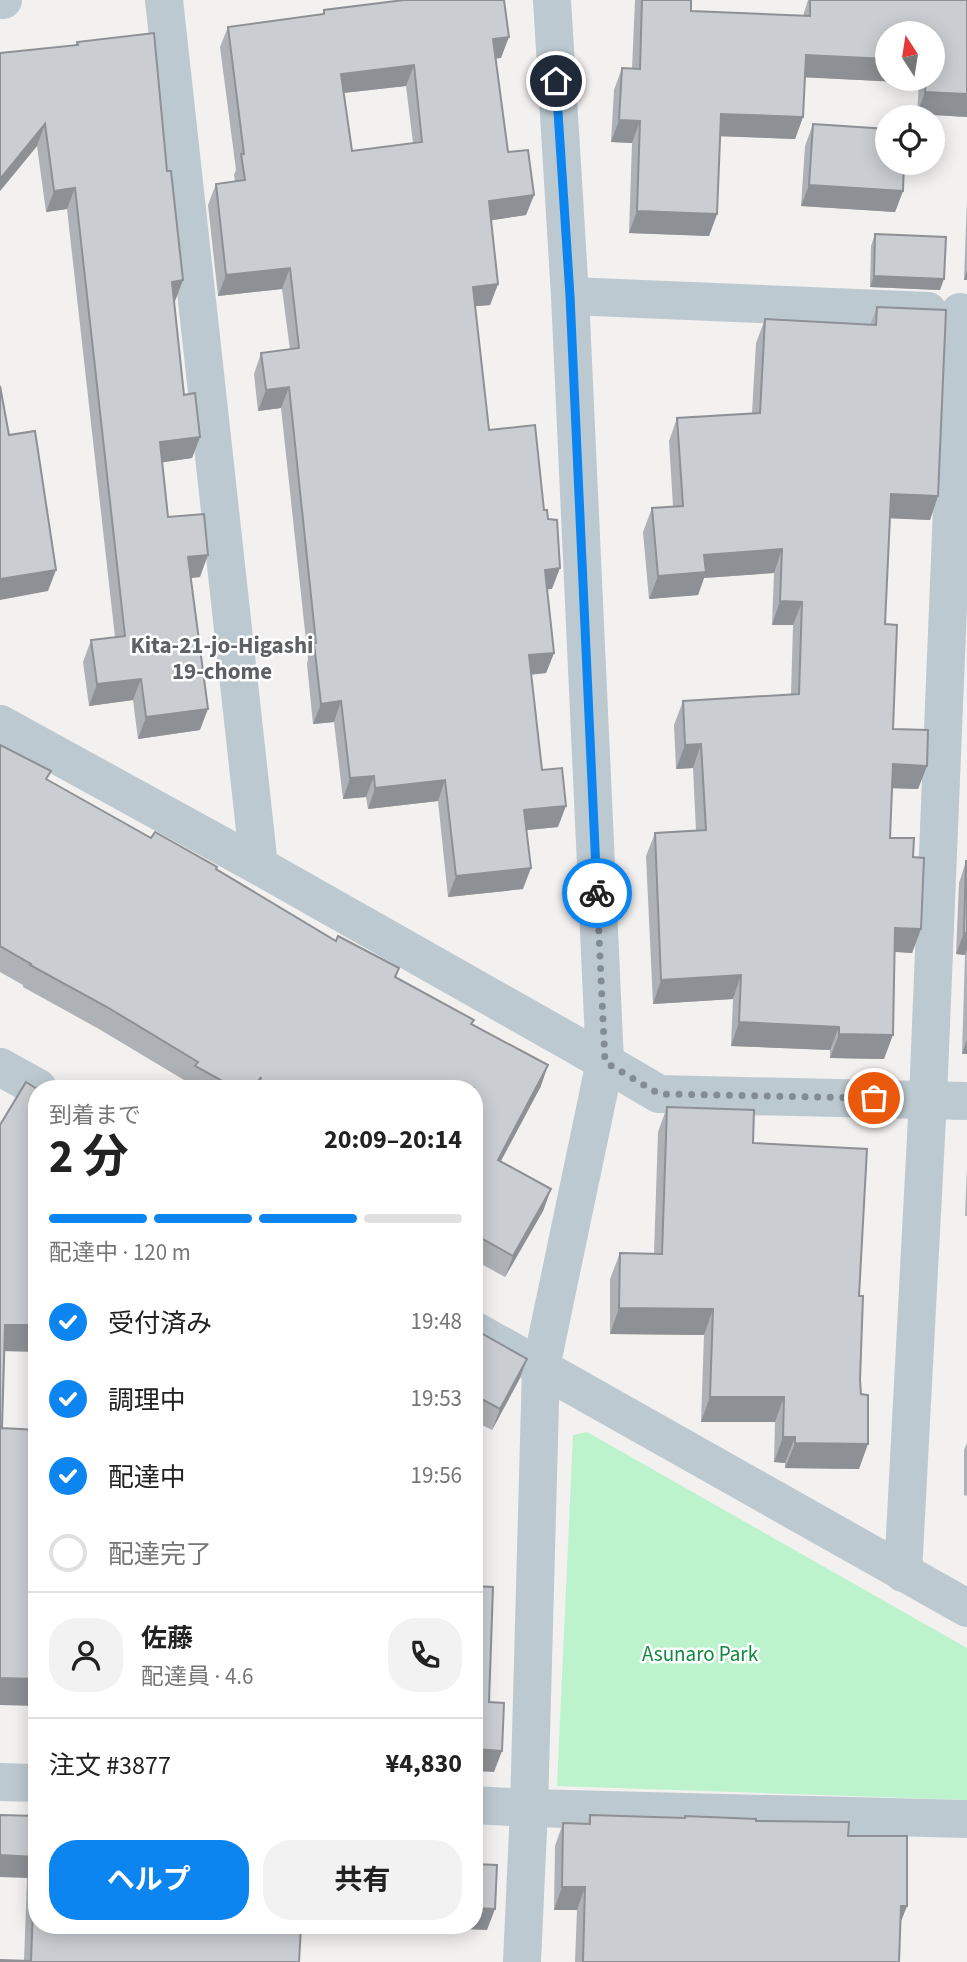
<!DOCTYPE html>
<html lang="ja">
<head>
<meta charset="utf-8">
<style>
  body { margin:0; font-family:"Source Sans 3","Noto Sans JP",sans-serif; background:#f2f2f2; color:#222; height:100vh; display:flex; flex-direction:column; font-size:26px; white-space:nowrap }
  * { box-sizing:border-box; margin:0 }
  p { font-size:23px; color:#767676 }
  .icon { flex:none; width:38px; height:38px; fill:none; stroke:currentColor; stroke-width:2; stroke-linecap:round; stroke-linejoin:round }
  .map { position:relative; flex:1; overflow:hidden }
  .panel { position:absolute; left:28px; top:1080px; width:455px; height:854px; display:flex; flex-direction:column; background:#fff; border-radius:28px; box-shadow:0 4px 18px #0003 }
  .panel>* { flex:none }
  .needle { width:46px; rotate:348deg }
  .tools { position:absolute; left:875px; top:21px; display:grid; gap:14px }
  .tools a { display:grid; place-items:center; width:70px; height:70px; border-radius:50%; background:#fff; box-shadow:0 4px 18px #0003; font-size:35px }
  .pin { position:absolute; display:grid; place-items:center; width:60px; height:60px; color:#fff; margin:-30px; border:4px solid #fff; border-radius:50%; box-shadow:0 2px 7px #0007 }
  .courier { position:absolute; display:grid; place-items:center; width:70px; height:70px; margin:-35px; border:5px solid #0c85f1; border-radius:50%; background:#fff; color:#222; box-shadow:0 2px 9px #0007 }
  .head em { font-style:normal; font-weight:700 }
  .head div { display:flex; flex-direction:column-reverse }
  .head { display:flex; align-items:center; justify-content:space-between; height:119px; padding:0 21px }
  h1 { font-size:46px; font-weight:700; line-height:52px }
  .bar { display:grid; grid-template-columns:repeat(4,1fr); gap:10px 7px; align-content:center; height:84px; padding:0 21px }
  .bar i { height:9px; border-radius:5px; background:#e0e0e0 }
  .bar .on { background:#0c85f1 }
  .bar p { grid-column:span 4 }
  .line { display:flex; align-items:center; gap:18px; padding:0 21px; border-top:2px solid #e0e0e0 }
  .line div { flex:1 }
  .round { display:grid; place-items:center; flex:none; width:74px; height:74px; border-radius:28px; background:#f2f2f2 }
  ol { padding:0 21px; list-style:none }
  li { display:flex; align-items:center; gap:21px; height:77px }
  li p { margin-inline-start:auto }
  li .icon { padding:7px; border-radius:50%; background:#0c85f1; color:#fff; stroke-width:4 }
  li:last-child { color:#767676 }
  li i { width:38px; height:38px; border:4px solid #e0e0e0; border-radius:50% }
  .primary-button { display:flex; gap:14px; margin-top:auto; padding:14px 21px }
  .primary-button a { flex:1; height:80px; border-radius:28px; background:#0c85f1; color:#fff; font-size:28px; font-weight:700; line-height:80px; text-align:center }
  .primary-button a+a { background:#f2f2f2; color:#222 }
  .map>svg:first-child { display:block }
  .green { fill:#bcf3cc }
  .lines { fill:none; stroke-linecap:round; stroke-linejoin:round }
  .minor { stroke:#bdc9d0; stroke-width:38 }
  .wall { fill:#aeb1b5; fill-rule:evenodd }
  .shaded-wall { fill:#8d9094 }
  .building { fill:#caced3; stroke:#8d9094; stroke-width:2; fill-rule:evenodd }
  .done { stroke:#838c92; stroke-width:7; stroke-dasharray:0 12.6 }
  .route { stroke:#0c85f1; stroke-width:9 }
  .labels { text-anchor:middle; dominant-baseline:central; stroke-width:5; stroke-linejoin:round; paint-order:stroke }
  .park-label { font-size:21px; fill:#108741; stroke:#fff }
  .neighbourhood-label { font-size:23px; font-weight:bold; fill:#5c6166; stroke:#fff }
</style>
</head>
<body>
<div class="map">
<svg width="967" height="1962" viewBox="0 0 967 1962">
  <rect width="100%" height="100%" fill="#f3f0f0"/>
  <path class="green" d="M587,1432L967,1648V1800L557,1786L573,1435Z"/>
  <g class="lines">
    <g class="minor">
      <path d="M0,0H3"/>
      <path d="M164,0L259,866"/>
      <path d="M570,296L928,311"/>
      <path d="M0,724L259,866L579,1047L659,1094L967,1101"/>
      <path d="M0,1067L38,1088"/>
      <path d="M474,1330L967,1608"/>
      <path d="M903,1573L928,1099L960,312"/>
      <path d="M0,1782L37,1783"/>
      <path d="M474,1805L529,1808L967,1819"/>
      <path d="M522,1962L529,1808L541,1367L605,1062L570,296L552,0"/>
    </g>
  </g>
  <g class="wall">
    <path d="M635,0H691V11L803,16L808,0H967V117L917,114L919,83L805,77L803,117L795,139L720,136L717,214L709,236L629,233L632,143L611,142L614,90L622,68L632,69ZM887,33H933V79H887Z"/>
    <path d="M324,10L501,58H496L508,152L534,195L526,215L491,220L498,284L490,305L475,306L489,430L552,589H547L554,653L546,673L531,675L542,770L558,827L526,830L523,889L448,897L438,801L368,809L366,797L343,799L334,722L313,724L307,664L308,659L281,408L258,411L254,374L261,353L290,350L282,289L218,296L208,205L216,184L235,181L234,175L236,170L220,47L228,27L322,14ZM406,86L413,143L352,151L344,93Z"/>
    <path d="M77,42L167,171L183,280L175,301H174L184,395L200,437L192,458L162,462L168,517L200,577L191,578L200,730L138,739L133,700L89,706L83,662L91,640L115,637L67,209L46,212L37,146L0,191Z"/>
    <path d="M813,124L903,191L895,212L801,206L805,146Z"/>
    <path d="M967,199V280H964Z"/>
    <path d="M875,234L940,290L870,287L871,246Z"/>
    <path d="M877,307L938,496L930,520L890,518L885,624L893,729L927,766L918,789L892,788L890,838L913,857L921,929L912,953L894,952L884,1059L830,1058V1050L731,1046L733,999L653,1004L646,856L655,833L696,831L693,768L676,769L674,725L683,701L791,695L793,625H772L774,573L704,578L698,595L649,599L643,532L652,508L673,506L669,441L677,418L752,413L756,343L765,319L870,325Z"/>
    <path d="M0,745L47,780L151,838L216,869L336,941L399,968L396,978L472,1024L541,1086L501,1161L551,1189L543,1211L505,1277L474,1260V1088H188L189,1083L99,1029L23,987V985L0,972Z"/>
    <path d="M966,861H967V1054H962L965,955L956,954L959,883Z"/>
    <path d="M667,1107L753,1143L859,1296L860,1380L859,1469L785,1468V1463L774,1462L775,1422H701L704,1335L610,1334V1279L620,1253L654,1254L658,1132Z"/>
    <path d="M967,1168V1216H965Z"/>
    <path d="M474,1329L527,1359L519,1380L492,1430L474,1421Z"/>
    <path d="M967,1443V1496L964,1495V1450Z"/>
    <path d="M0,1815L299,1962L24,1961L27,1878Z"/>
    <path d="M590,1815L756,1821L848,1836L907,1906L900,1923L899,1962H575L577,1910H554L555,1846L563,1823L587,1824Z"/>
  </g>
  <g class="shaded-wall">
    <path d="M509,37L501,58L486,60L493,39Z"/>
    <path d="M806,55L887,59V79H920L919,83L798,77Z"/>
    <path d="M414,65L406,86L333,94L341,74Z"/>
    <path d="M925,92L967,94V117L917,114Z"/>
    <path d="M721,114L803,117L795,139L713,136Z"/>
    <path d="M619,120L640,121L632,143L611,142Z"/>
    <path d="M45,124L37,146L0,191V179Z"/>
    <path d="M809,185L903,191L895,212L801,206Z"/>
    <path d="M75,188L67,209L46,212L54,191Z"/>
    <path d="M534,195L526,215L481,222L489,201Z"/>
    <path d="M637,211L717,214L709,236L629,233Z"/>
    <path d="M290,268L282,289L218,296L226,275Z"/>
    <path d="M967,270V280H964Z"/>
    <path d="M874,276L944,279L940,290L870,287Z"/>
    <path d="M183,280L175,301L164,303L172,282Z"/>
    <path d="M498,284L490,305L465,307L473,287Z"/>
    <path d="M289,387L281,408L258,411L266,390Z"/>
    <path d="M200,437L192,458L152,464L160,442Z"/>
    <path d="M891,494L938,496L930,520L882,518Z"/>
    <path d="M782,549L774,573L704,578L698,595L649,599L658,576L704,555Z"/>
    <path d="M208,555L200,577L180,579L188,557Z"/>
    <path d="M560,568L552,589L537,590L545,570Z"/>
    <path d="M56,570L48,591L0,600V579Z"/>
    <path d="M780,601L802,602L793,625H772Z"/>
    <path d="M554,653L546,673L521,675L529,655Z"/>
    <path d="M141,679L133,700L89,706L97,684Z"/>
    <path d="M341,701L334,722L313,724L321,704Z"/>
    <path d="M208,709L200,730L138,739L146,717Z"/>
    <path d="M701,744L693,768L676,769L685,745Z"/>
    <path d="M893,764L927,766L918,789L884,788Z"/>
    <path d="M374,776L366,797L343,799L350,778Z"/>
    <path d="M445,780L438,801L368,809L375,788Z"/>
    <path d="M566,806L558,827L517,831L524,810Z"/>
    <path d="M531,868L523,889L448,897L456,876Z"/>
    <path d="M895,928L921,929L912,953L886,951Z"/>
    <path d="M964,933H967V949L965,955L956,954Z"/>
    <path d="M741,975L733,999L653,1004L661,980Z"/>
    <path d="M739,1022L839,1027L830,1050L731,1046Z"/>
    <path d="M839,1034L893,1035L884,1059L830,1058Z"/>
    <path d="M967,1040V1054H962Z"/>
    <path d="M548,1065L541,1086L490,1181L498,1160Z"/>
    <path d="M551,1189L543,1211L505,1277L513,1256Z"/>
    <path d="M619,1308L713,1309L704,1335L610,1334Z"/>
    <path d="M5,1325H37V1352L0,1351Z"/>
    <path d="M527,1359L519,1380L492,1430L500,1409Z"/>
    <path d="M710,1397H784L775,1422H701Z"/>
    <path d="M783,1437H795L785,1463L774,1462Z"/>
    <path d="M795,1443L868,1444L859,1469L785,1468Z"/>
    <path d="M0,1678L37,1679V1706L0,1705Z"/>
    <path d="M474,1749L502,1751L494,1772L474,1771Z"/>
    <path d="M0,1855L35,1857L27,1878L0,1877Z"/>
    <path d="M562,1887H585L577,1910H554Z"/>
    <path d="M901,1906H907L898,1929Z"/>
    <path d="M474,1908L495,1909L487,1930L432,1928L433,1925H474Z"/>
  </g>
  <g class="building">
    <path d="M404,0H504L509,37L493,39L508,152L528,150L534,195L489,201L498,284L473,287L489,430L535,425L544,510H547L548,519L557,520L560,568L545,570L554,653L529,655L542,770L562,768L566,806L524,810L531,868L456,876L445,780L375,788L374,776L350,778L341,701L321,704L314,643H316L289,387L266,390L261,353L299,348L290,268L226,275L216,184L245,180L241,154H244L228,27L324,14V10ZM414,65L422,142L352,151L341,74Z"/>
    <path d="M642,0H691V11L810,16V0H967V94L925,92L926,79H933V33H887V59L806,55L803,117L721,114L717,214L637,211L640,121L619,120L622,68L640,69Z"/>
    <path d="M154,33L167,171H171L183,280L172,282L184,395L195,393L200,437L160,442L168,517L204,514L208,555L188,557L208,709L146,717L141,679L97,684L91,640L125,636L75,188L54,191L45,124L0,179V53L78,45L77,42Z"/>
    <path d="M813,124L887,129V163H904L903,191L809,185Z"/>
    <path d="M875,234L946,237L944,279L874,276Z"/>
    <path d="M877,307L946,310L938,496L891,494L885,624L897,625L893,729L928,730L927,766L893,764L890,838H914L913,857L924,858L921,929L895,928L893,1035L839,1034V1027L739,1022L741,975L661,980L655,833L706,830L701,744L685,745L683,701L799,694L802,602L780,601L782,549L704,555L706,572L658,576L652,508L683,506L677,418L760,413L765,319L876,325Z"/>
    <path d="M0,386L9,435L35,431L56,570L0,579Z"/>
    <path d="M0,745L51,771L46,779L151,838L155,832L217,867L216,869L336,941L338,936L399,968L395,977L474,1020L471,1024L548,1065L498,1160L551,1189L513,1256L474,1234V1088H259L261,1077L253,1088H235L195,1066L198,1062L107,1007L30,965L31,964L0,946Z"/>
    <path d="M966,861H967V933H964Z"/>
    <path d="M26,1082L37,1089V1325H5L2,1428L37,1430V1679L0,1678V1125Z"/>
    <path d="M667,1107L754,1110L753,1143L867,1149L859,1296H863L860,1380L861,1394L868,1395V1444L795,1443V1437H783L784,1397H710L713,1309L619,1308L620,1253L662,1254Z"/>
    <path d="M474,1329L527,1359L500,1409L474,1395Z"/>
    <path d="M474,1586L493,1587L489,1702L504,1703L502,1751L474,1749Z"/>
    <path d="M0,1815L37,1816V1925L301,1926L299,1962H0V1960L31,1961L35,1857L0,1855Z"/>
    <path d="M590,1815L685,1818V1816L756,1819V1821L849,1822L848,1836H907V1906H901L899,1962H583L585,1887H562L563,1823L590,1824Z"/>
    <path d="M474,1864L497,1865L495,1909L474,1908Z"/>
  </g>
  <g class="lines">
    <path class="done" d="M597,893L605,1062L659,1094L874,1098"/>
    <path class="route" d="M556,81L570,296L597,893"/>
  </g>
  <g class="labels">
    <g class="park-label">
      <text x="700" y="1654">Asunaro Park</text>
    </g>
    <g class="neighbourhood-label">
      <text x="222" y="645">Kita-21-jo-Higashi<tspan x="222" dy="26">19-chome</tspan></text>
    </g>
  </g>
</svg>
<div class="tools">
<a><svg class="needle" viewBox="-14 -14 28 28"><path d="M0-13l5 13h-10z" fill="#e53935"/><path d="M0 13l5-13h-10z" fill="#767676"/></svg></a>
<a><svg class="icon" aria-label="locate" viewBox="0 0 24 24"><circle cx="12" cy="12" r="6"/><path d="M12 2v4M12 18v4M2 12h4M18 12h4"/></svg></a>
</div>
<div class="pin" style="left:874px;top:1098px;background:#ea580c"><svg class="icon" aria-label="bag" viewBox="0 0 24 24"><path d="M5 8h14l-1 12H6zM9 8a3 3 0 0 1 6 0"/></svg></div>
<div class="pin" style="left:556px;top:81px;background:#1f2937"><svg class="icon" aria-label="home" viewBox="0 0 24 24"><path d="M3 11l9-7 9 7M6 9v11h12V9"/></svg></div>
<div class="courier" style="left:597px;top:893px"><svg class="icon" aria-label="bike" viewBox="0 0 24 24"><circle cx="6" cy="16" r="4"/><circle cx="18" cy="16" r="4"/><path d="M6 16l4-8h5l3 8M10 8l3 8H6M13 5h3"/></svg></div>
<section class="panel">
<div class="head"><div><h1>2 分</h1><p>到着まで</p></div><em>20:09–20:14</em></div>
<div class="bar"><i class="on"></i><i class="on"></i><i class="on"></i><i></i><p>配達中 · 120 m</p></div>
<ol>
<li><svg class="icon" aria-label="check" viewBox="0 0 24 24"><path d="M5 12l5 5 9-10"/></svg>受付済み<p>19:48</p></li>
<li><svg class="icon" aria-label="check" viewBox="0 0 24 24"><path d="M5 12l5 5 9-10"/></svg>調理中<p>19:53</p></li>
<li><svg class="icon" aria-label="check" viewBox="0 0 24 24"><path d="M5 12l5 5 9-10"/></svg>配達中<p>19:56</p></li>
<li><i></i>配達完了</li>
</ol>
<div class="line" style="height:126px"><a class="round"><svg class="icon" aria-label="person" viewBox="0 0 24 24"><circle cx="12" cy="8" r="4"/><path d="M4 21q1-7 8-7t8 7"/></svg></a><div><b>佐藤</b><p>配達員 · 4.6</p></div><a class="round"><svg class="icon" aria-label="phone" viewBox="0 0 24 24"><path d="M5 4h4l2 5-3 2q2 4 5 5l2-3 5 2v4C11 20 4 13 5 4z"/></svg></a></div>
<div class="line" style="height:91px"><div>注文 #3877</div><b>¥4,830</b></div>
<div class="primary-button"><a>ヘルプ</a><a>共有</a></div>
</section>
</div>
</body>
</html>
